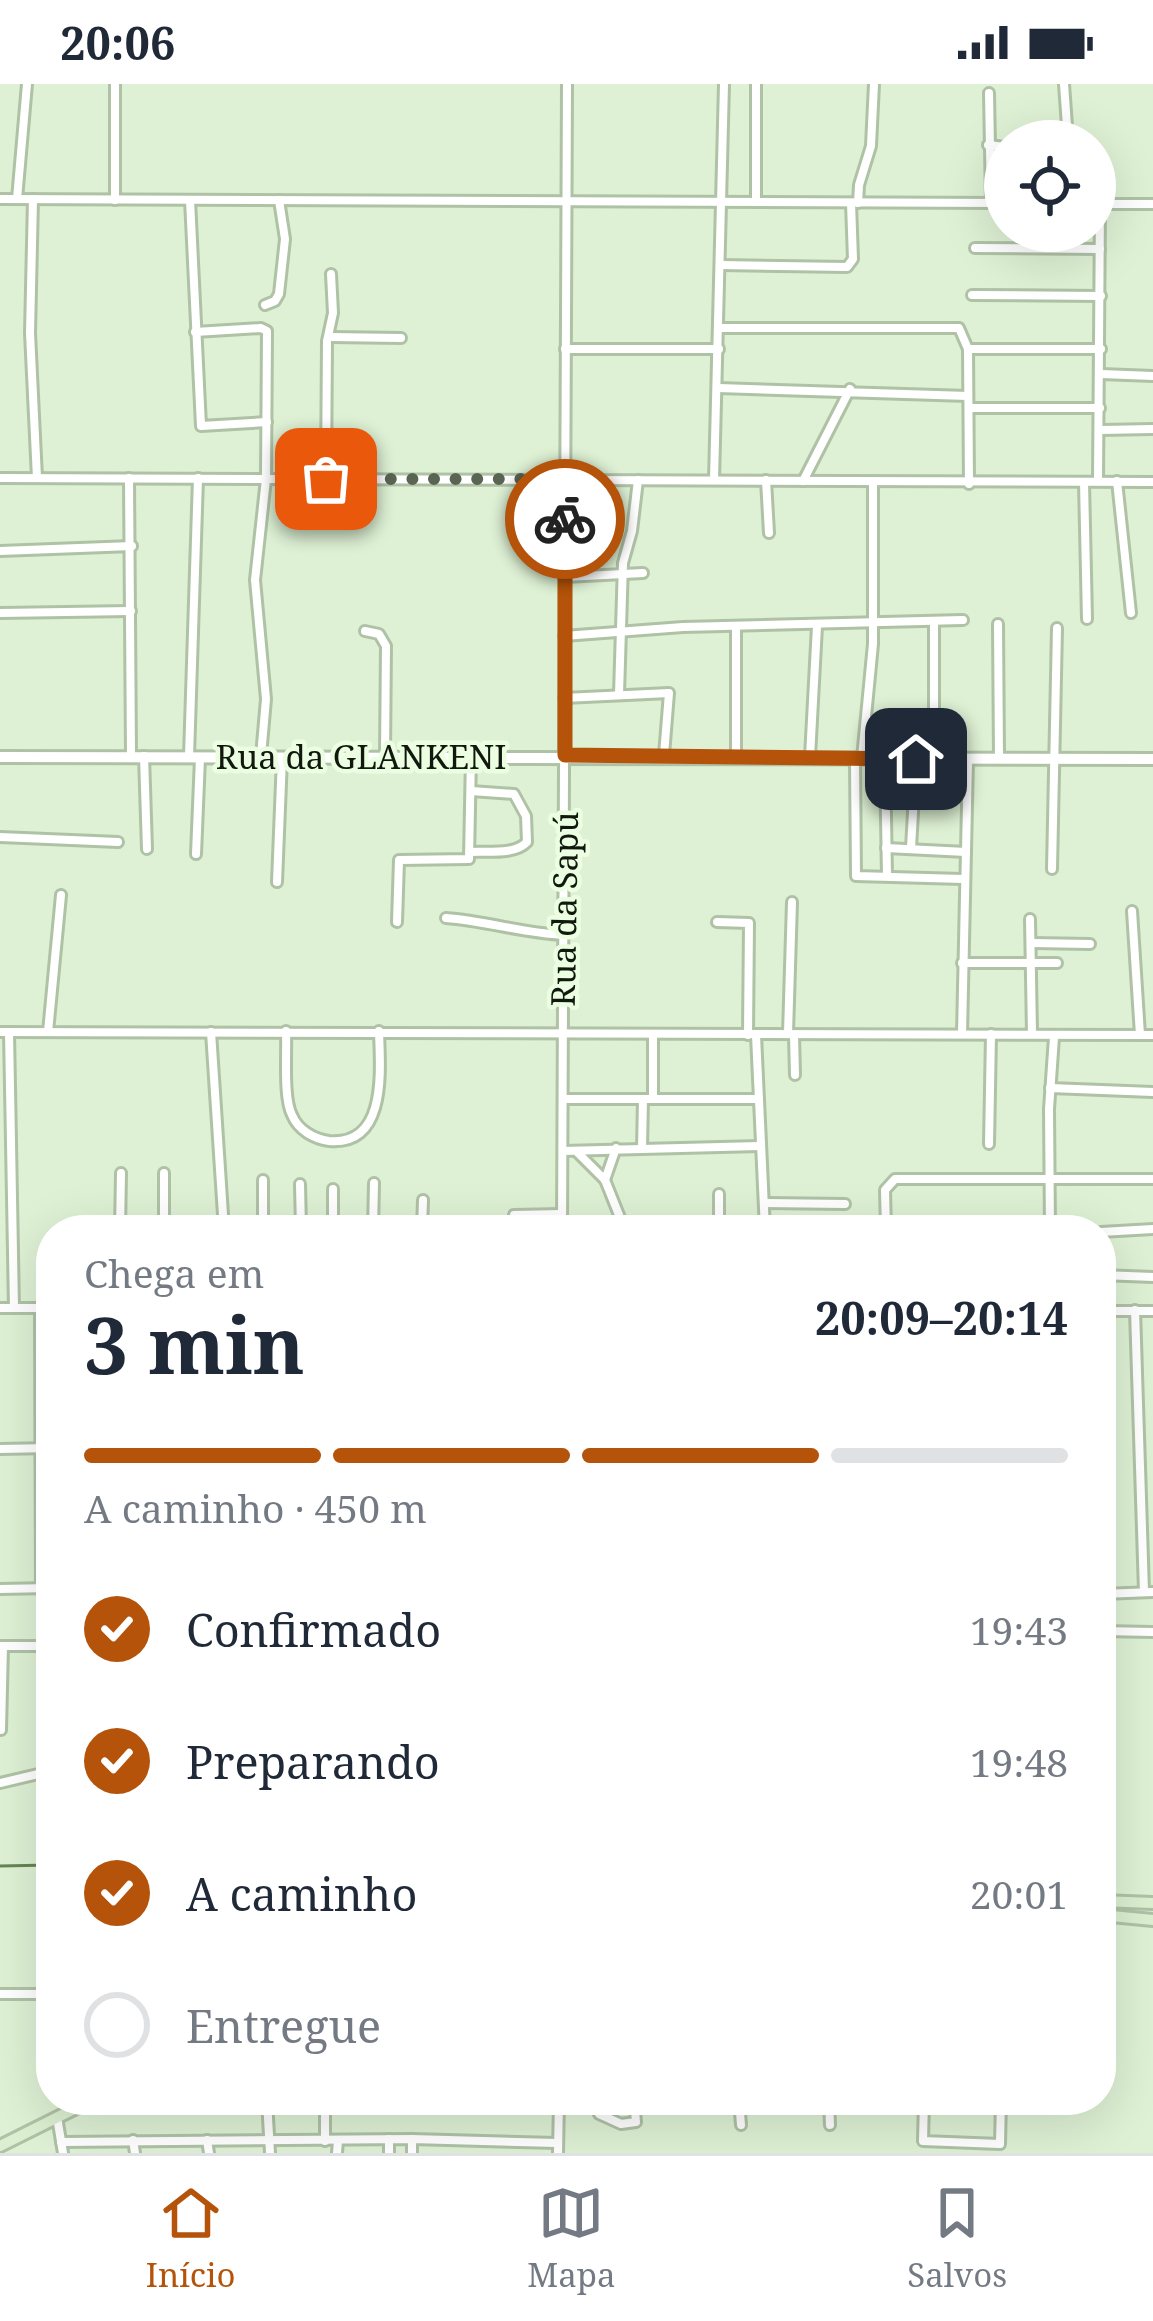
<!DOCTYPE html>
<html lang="pt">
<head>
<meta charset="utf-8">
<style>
  body { margin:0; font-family:"Noto Serif",serif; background:#f2f2f3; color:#1f2937; height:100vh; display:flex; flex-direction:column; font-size:45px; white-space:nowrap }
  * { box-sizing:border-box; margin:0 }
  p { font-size:39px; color:#747a83 }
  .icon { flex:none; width:66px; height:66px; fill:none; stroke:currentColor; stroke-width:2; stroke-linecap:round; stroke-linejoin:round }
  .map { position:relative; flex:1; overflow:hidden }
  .side { position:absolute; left:36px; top:1131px; width:1080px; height:900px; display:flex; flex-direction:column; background:#fff; border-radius:48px; box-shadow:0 12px 48px #0002 }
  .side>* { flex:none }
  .fabs { position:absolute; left:984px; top:36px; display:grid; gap:24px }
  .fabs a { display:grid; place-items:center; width:132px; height:132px; border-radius:50%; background:#fff; box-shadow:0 12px 48px #0002; font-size:60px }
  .pin { position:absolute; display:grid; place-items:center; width:102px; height:102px; color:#fff; margin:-51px; border-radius:24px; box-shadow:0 6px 18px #0006 }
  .courier { position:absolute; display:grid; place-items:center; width:120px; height:120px; margin:-60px; border:9px solid #b45309; border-radius:50%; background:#fff; color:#222; box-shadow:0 3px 15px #0007 }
  .head em { font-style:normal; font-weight:700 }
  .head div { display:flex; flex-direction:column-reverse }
  .head { display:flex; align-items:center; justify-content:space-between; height:204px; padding:0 48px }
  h1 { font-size:78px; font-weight:700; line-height:90px }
  .bar { display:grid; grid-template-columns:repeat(4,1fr); gap:18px 12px; align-content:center; height:144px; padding:0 48px }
  .bar i { height:15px; border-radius:9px; background:#e0e1e3 }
  .bar .selected { background:#b45309 }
  .bar p { grid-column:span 4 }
  ol { padding:0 48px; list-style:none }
  li { display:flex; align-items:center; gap:36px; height:132px }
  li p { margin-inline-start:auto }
  li .icon { padding:12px; border-radius:50%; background:#b45309; color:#fff; stroke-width:4 }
  li:last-child { color:#747a83 }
  li i { width:66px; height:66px; border:6px solid #e0e1e3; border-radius:50% }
  .status { display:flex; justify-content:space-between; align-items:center; height:84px; padding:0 60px; background:#fff; direction:ltr }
  .status svg { height:33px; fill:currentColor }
  .menu { display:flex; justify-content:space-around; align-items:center; height:168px; border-top:3px solid #e0e1e3; background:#fff; font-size:33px; color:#747a83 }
  .menu a { display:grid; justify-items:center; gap:6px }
  .menu .selected { color:#b45309 }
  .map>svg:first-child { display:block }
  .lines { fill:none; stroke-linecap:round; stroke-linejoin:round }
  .stream { stroke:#658454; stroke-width:3 }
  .minor-casing { stroke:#afc2a6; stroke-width:14 }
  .tertiary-casing { stroke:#afc2a6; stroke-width:16 }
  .secondary-casing { stroke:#afc2a6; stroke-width:16 }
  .minor { stroke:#fff; stroke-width:8 }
  .tertiary { stroke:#fff; stroke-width:10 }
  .secondary { stroke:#dcefd0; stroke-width:10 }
  .done { stroke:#596453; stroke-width:12; stroke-dasharray:0 21.6 }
  .route { stroke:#b45309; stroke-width:15 }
  .labels { text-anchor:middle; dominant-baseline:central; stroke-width:9; stroke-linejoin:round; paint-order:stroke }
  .street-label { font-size:33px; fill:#11180e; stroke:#ebfee1 }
</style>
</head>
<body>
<div class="status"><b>20:06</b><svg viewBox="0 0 49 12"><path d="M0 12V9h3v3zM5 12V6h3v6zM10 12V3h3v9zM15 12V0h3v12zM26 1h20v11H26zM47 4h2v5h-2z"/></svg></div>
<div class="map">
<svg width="1153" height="2069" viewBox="0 0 1153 2069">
  <rect width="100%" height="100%" fill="#def1d4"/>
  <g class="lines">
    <path class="stream" d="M0,1782L51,1781"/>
    <defs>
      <g id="minor">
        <path d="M756,0V118"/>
        <path d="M989,9L991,119"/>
        <path d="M1058,57L1067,42L1064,0"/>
        <path d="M988,61L1005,63"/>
        <path d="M0,115L1005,119"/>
        <path d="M17,115L27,0"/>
        <path d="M33,115L30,249L37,394"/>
        <path d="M115,116V0"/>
        <path d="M190,116L201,342L267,338"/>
        <path d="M858,119L859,101L871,62L874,0"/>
        <path d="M1101,120H1153"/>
        <path d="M975,164L1100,165"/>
        <path d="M721,181L847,183L853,175L851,119"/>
        <path d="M972,211L1101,212"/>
        <path d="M265,221L275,217L279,210L285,155L279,116"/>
        <path d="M720,244H959L968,265L969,400"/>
        <path d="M195,248L261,244L267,247L266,395L255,496L266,615L261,672"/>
        <path d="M330,253L401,254"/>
        <path d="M565,265H719"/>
        <path d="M968,265H1101"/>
        <path d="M1101,290L1153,292"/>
        <path d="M718,304L968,312"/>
        <path d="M970,324H1100"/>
        <path d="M1101,346L1153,345"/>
        <path d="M0,394L1153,398"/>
        <path d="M129,394L131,672"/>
        <path d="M326,395L327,257L333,229L331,190"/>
        <path d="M714,396L724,0"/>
        <path d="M766,396L769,449"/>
        <path d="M803,397L850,305"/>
        <path d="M1098,397L1100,120"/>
        <path d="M1117,397L1131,529"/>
        <path d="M1084,398L1087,535"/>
        <path d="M0,467L132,462"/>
        <path d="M565,493L643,489"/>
        <path d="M0,529L131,527"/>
        <path d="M998,540L999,674"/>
        <path d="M736,542V674"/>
        <path d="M365,547L379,550L386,562L385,672"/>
        <path d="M564,552L683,543L963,536"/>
        <path d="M619,610L623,479L632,447L638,396"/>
        <path d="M564,614L669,609L664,671"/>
        <path d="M144,672L147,765"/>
        <path d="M189,672L198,394"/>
        <path d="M810,673L817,542"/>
        <path d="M855,674L856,792L963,795"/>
        <path d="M862,674L873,560V398"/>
        <path d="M885,674L887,792"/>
        <path d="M934,674V538"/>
        <path d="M0,753L118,758"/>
        <path d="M886,764L966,768"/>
        <path d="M911,764L916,675"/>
        <path d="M470,768C488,767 515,771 527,758L526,732L514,710L471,707"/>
        <path d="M196,770L200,674"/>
        <path d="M1052,785L1057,544"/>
        <path d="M277,798L282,674"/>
        <path d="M1132,827L1140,951"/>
        <path d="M446,834C486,837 523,849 563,851"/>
        <path d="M1030,835L1032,950"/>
        <path d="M397,838L399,776L469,775L471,672"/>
        <path d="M717,838L749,839L748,951"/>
        <path d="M1032,859L1090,860"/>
        <path d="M962,879H1057"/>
        <path d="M286,947C287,968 283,1014 292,1031C298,1046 314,1055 329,1057C388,1062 380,985 379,947"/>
        <path d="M0,948L1153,951"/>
        <path d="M9,948L14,1224"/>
        <path d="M48,948L61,811"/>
        <path d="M211,948L224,1146"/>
        <path d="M788,949L792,818"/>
        <path d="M962,950L968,675"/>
        <path d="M756,951L765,1146"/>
        <path d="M794,951L795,991"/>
        <path d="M1050,1004L1153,1008"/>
        <path d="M563,1015H759"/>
        <path d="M653,1015V950"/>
        <path d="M989,1060L991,950"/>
        <path d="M642,1064L643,1015"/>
        <path d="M563,1067L760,1062"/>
        <path d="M576,1067L605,1096L625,1146"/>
        <path d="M164,1089V1146"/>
        <path d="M605,1096L616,1064"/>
        <path d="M300,1100L301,1146"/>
        <path d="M333,1105V1146"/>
        <path d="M764,1119L845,1120"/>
        <path d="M719,1141V1110"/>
        <path d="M65,1143V1146"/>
        <path d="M120,1146L121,1089"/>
        <path d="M263,1146V1096"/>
        <path d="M373,1146L374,1099"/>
        <path d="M422,1146L423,1116"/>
        <path d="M511,1146L514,1131L562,1130"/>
        <path d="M562,1146L567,0"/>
        <path d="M671,1146L765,1141"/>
        <path d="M886,1146L885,1106L895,1095H1153"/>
        <path d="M1050,1146L1049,1025L1054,953"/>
        <path d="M1101,1148L1153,1145"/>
        <path d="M1101,1191L1153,1193"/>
        <path d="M0,1224H51"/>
        <path d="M40,1224L41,1504"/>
        <path d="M1135,1226L1144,1508"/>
        <path d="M1101,1227H1153"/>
        <path d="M0,1365L51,1364"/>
        <path d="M1101,1456L1103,1510"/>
        <path d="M49,1504L51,1529"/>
        <path d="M0,1505L51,1504"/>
        <path d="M1102,1510L1153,1508"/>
        <path d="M1101,1547L1153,1548"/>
        <path d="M1,1562H51"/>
        <path d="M1,1646L3,1562"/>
        <path d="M0,1699L51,1687"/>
        <path d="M0,1910H51"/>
        <path d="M267,2016L270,2069"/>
        <path d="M325,2016V2057"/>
        <path d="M593,2016L599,2030L621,2040L636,2038L634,2016"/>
        <path d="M739,2016L741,2041"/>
        <path d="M829,2016L830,2041"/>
        <path d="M924,2016L923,2057L1000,2060L1001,2016"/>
        <path d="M57,2033L63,2069"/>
        <path d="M133,2056L135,2069"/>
        <path d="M207,2056L209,2069"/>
        <path d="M61,2058L412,2055L557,2059"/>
        <path d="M337,2069L338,2056"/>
        <path d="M389,2069V2055"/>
        <path d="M412,2069V2055"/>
        <path d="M558,2069L559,2016"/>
      </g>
      <path id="tertiary" d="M0,673L1153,675"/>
      <g id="secondary">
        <path d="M1101,1817L1153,1819"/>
        <path d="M1101,1831L1153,1836"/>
        <path d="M0,2062L92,2016"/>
      </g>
    </defs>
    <use href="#minor" class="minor-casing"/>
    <use href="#tertiary" class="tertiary-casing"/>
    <use href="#secondary" class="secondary-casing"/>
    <use href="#minor" class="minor"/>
    <use href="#tertiary" class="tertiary"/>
    <use href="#secondary" class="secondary"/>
  </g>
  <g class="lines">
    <path class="done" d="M326,395H565V435"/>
    <path class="route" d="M565,435V671L916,675"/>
  </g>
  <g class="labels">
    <g class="street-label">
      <text x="361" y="672">Rua da GLANKENI</text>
      <text transform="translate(564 825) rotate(-89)">Rua da Sapú</text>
    </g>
  </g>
</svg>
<div class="fabs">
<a><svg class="icon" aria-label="locate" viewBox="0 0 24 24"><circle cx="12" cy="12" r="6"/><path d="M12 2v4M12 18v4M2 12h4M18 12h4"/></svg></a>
</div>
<div class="pin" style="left:326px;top:395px;background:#ea580c"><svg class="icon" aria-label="bag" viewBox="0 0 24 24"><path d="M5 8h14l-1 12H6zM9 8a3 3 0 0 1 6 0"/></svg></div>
<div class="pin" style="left:916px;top:675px;background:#1f2937"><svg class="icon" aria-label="home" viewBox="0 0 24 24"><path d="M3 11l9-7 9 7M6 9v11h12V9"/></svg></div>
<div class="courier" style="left:565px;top:435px"><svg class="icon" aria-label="bike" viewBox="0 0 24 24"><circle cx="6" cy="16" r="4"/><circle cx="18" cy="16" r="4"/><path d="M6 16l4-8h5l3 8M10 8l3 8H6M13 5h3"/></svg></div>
<section class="side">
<div class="head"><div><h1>3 min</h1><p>Chega em</p></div><em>20:09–20:14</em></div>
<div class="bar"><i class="selected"></i><i class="selected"></i><i class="selected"></i><i></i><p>A caminho · 450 m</p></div>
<ol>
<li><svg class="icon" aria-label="check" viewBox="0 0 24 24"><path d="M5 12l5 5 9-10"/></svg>Confirmado<p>19:43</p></li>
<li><svg class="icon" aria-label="check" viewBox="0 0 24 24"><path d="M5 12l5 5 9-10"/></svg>Preparando<p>19:48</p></li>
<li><svg class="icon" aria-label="check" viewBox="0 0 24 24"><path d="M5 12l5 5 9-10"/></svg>A caminho<p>20:01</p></li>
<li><i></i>Entregue</li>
</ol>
</section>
</div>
<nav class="menu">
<a class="selected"><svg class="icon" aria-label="home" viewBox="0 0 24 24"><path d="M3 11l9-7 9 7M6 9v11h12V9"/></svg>Início</a>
<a><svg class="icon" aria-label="map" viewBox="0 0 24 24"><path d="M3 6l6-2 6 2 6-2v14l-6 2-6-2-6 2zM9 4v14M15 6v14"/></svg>Mapa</a>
<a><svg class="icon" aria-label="saved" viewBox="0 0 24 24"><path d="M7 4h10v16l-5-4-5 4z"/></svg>Salvos</a>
</nav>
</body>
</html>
